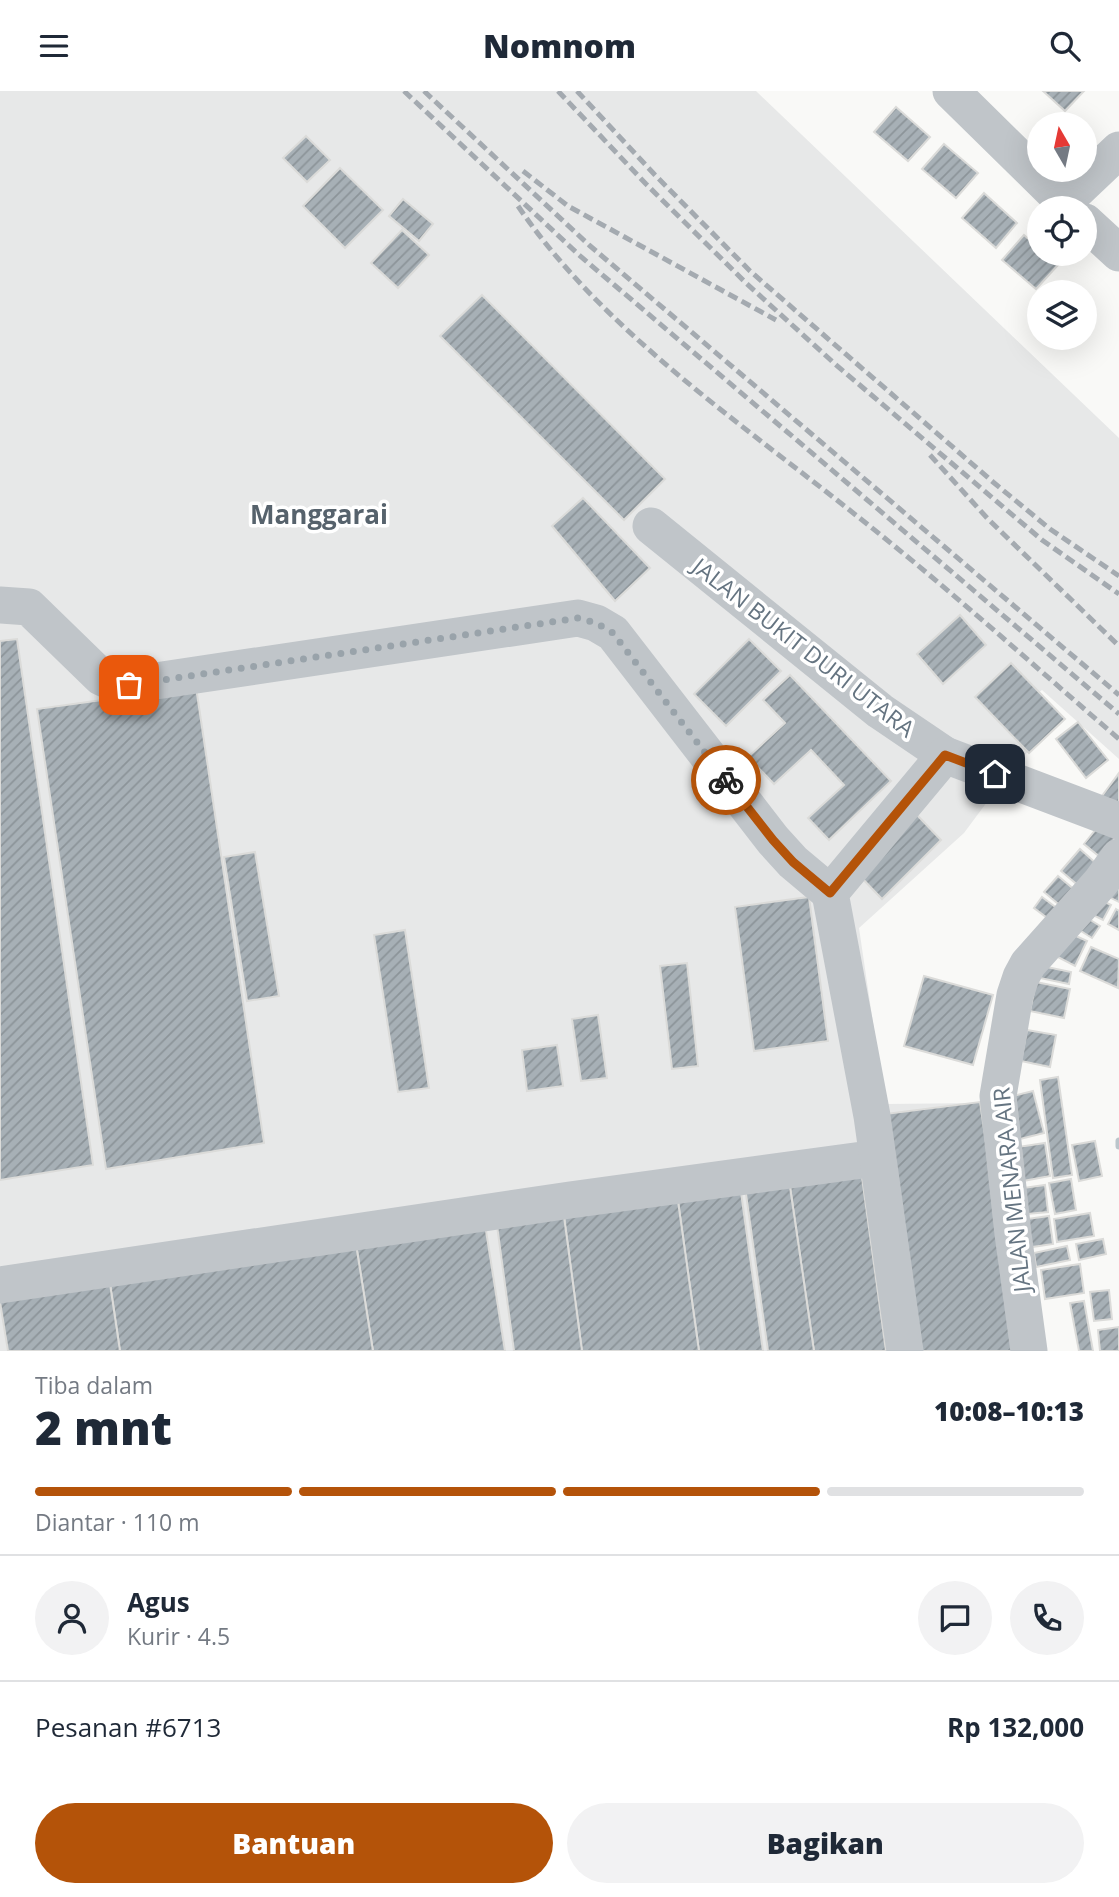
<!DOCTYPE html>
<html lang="id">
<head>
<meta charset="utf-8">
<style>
  body { margin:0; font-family:"Open Sans",sans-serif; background:#f2f2f3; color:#1f2937; height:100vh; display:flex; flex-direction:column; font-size:26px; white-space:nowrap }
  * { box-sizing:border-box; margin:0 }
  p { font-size:23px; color:#747a83 }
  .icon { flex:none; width:38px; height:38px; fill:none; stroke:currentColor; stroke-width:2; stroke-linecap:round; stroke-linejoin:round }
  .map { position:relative; height:1260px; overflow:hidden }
  .details { display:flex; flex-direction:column; background:#fff; flex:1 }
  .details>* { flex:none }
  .needle { width:46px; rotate:351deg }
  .buttons { position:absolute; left:1027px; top:21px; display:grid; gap:14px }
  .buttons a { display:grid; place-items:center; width:70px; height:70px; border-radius:50%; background:#fff; box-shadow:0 7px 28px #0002; font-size:35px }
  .pin { position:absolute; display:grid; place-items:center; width:60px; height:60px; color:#fff; margin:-30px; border-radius:14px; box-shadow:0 4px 10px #0006 }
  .courier { position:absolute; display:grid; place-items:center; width:70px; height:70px; margin:-35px; border:5px solid #b45309; border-radius:50%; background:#fff; color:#222; box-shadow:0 2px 9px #0007 }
  .headline em { font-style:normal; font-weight:800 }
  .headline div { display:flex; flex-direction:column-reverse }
  .headline { display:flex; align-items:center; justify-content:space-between; height:119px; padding:0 35px }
  h1 { font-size:46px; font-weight:800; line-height:52px }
  .bar { display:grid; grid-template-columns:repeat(4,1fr); gap:10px 7px; align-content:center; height:84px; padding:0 35px }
  .bar i { height:9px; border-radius:5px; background:#e0e1e3 }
  .bar .current { background:#b45309 }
  .bar p { grid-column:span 4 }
  .line { display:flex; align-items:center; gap:18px; padding:0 35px; border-top:2px solid #e0e1e3 }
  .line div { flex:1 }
  .round { display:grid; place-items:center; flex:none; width:74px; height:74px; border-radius:37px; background:#f2f2f3 }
  .button { display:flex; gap:14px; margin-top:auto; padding:14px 35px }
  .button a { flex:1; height:80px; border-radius:42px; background:#b45309; color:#fff; font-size:28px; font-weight:800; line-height:80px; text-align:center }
  .button a+a { background:#f2f2f3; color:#1f2937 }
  header { display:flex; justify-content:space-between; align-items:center; height:91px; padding:0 35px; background:#fff; font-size:32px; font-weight:800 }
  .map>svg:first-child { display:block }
  .built { fill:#e7e8e8 }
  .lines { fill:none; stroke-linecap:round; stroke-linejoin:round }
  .stream { stroke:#bbc5cb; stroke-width:7 }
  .building { fill:url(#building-hatch); stroke:#dbdbd9; stroke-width:2 }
  .minor { stroke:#c0c5c9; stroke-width:37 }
  .rail { stroke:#a4aab0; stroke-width:5; stroke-dasharray:10 5; stroke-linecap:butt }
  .done { stroke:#99a3aa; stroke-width:7; stroke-dasharray:0 12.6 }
  .route { stroke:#b45309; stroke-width:9 }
  .labels { text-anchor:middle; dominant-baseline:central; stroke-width:7; stroke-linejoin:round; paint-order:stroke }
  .street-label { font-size:23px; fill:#657481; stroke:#fff }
  .quarter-label { font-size:26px; font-weight:bold; fill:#56626c; stroke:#fff }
</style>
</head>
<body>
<header><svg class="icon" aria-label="menu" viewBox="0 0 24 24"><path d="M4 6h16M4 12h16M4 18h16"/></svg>Nomnom<svg class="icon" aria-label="search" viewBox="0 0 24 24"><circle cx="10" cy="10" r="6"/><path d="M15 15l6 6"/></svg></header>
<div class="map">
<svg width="1119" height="1260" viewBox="0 0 1119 1260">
  <defs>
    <pattern id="building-hatch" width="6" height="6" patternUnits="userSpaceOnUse" patternTransform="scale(1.75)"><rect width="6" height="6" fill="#a7b0b6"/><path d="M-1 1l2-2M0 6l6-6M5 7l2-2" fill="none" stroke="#8c9499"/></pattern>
  </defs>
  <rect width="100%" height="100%" fill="#f9f9f7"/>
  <path class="built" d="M0,0H756L1119,347V668L1042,599L1027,610L1051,637L1013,676L964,742L859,837L885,1013L983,1012L1014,1260H0Z"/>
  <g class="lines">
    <path class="stream" d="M1119,1050V1055"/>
  </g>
  <g class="building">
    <path d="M1043,0H1084L1065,20Z"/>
    <path d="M896,16L930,46L908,70L874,41Z"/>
    <path d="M306,45L330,69L307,91L283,67Z"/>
    <path d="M944,53L978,82L956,107L922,78Z"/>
    <path d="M340,77L383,119L345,157L303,115Z"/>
    <path d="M984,102L1017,132L996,157L962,127Z"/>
    <path d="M403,108L433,133L419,150L389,125Z"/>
    <path d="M402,139L429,164L398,197L371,172Z"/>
    <path d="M1024,144L1040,158V163H1045L1058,174L1036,198L1002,169Z"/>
    <path d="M482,204L665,388L624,429L440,245Z"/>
    <path d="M583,407L650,477L615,510L552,435Z"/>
    <path d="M960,524L986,554L943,593L917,563Z"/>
    <path d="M17,548L93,1074L0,1089V550Z"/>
    <path d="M749,548L781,580L726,635L694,603Z"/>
    <path d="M1011,572L1065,628L1029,662L975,606Z"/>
    <path d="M790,584L891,690L829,749L808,727L844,694L811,659L774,693L748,666L785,632L763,609Z"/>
    <path d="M196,596L264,1052L106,1078L37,618Z"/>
    <path d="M1078,631L1108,669L1086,687L1056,648Z"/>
    <path d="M1119,682V717L1102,705Z"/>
    <path d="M916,723L941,749L882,808L857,782Z"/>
    <path d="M1104,728L1119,742L1100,766L1084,753Z"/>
    <path d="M1080,758L1098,774L1080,796L1061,780Z"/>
    <path d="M255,761L279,905L247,910L224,766Z"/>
    <path d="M1058,785L1076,800L1063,817L1044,801Z"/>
    <path d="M1119,786V811L1101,802Z"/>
    <path d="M1093,805L1111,814L1103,829L1085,820Z"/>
    <path d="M809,806L828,950L754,960L735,816Z"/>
    <path d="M1042,806L1062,821L1054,832L1034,817Z"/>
    <path d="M1116,818L1119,820V839L1108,833Z"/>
    <path d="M1081,823L1100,835L1092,847L1073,835Z"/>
    <path d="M405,839L429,997L398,1001L374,844Z"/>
    <path d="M1065,840L1087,850L1075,875L1054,864Z"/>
    <path d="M1091,856L1119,868L1118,897L1080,880Z"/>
    <path d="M687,872L698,975L672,978L660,875Z"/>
    <path d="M1042,875L1071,881L1069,893L1040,887Z"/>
    <path d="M924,885L993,904L973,974L904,955Z"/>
    <path d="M1036,891L1070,898L1064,927L1030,920Z"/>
    <path d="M598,924L607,987L581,990L572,928Z"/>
    <path d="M1027,939L1056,944L1050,976L1021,970Z"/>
    <path d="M557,954L563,995L527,1000L522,959Z"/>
    <path d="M1058,986L1072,1084L1053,1087L1040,989Z"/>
    <path d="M1033,1000L1044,1042L1016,1049L1005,1007Z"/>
    <path d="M980,1011L1017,1260H919L885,1023Z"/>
    <path d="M1095,1050L1102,1085L1079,1090L1072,1054Z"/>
    <path d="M1045,1052L1050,1085L1023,1090L1018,1056Z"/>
    <path d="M861,1079L886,1260H814L789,1089Z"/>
    <path d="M1071,1088L1076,1119L1055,1123L1049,1092Z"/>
    <path d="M789,1089L814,1260H768L745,1096Z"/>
    <path d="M740,1094L763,1260H699L677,1103Z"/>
    <path d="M1045,1094L1048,1121L1027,1123L1023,1097Z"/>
    <path d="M677,1103L699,1260H582L563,1118Z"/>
    <path d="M563,1118L582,1260H514L496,1127Z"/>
    <path d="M1090,1122L1094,1145L1057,1151L1054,1128Z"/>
    <path d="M1049,1125L1053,1153L1032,1156L1027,1128Z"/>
    <path d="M484,1127L505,1260H373L355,1147Z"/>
    <path d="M355,1147L373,1260H120L109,1186Z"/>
    <path d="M1103,1148L1106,1163L1079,1169L1076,1153Z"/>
    <path d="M1067,1155L1070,1169L1036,1176L1034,1162Z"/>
    <path d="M1080,1173L1084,1202L1045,1208L1041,1179Z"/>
    <path d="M109,1186L120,1260H8L0,1211Z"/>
    <path d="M1109,1199L1112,1228L1094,1230L1090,1201Z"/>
    <path d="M1084,1210L1093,1260H1079L1070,1212Z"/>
    <path d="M1119,1236V1260H1100L1098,1239Z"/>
  </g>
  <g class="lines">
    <g class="minor">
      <path d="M951,0L1070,117"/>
      <path d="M1063,112L1119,59"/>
      <path d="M1085,131L1119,162"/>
      <path d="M651,435L880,620L945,664L1119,730"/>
      <path d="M0,514L29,516L101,586L116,593L129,594L578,527L596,532L613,542L773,749L793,771L830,802"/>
      <path d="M0,1194L570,1109L877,1067"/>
      <path d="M905,1260L872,1025L830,802L945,664"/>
      <path d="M1029,1260L1013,1143L998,1005L1015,904L1021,886L1028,873L1101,791L1119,766"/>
    </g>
    <g class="rail">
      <path d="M404,0L579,164L1119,623"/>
      <path d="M424,0L589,154L1119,604"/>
      <path d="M558,0L646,93L746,192L835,273L1042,449L1119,503"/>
      <path d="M577,0L655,84L750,180L993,391L1050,438L1119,485"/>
      <path d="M523,80L568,115L776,229"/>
      <path d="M518,115C602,239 741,332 857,425C947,496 1032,573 1119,648"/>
      <path d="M930,364L988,428L1119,555"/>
    </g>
  </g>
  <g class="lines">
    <path class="done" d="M129,594L578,527L596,532L613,542L726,689"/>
    <path class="route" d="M726,689L773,749L793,771L830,802L945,664L995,683"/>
  </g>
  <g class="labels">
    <g class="street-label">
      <text transform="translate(804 556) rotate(38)">JALAN BUKIT DURI UTARA</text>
      <text transform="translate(1011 1099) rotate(-96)">JALAN MENARA AIR</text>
    </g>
    <g class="quarter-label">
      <text x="319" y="423">Manggarai</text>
    </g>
  </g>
</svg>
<div class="buttons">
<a><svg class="needle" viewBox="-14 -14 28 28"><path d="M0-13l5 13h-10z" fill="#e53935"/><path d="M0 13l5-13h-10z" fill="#747a83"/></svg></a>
<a><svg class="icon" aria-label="locate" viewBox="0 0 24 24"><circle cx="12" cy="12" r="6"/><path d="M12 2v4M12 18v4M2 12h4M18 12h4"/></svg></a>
<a><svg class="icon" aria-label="layers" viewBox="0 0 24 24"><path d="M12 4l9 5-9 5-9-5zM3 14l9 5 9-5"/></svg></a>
</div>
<div class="pin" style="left:129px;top:594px;background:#ea580c"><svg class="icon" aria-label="bag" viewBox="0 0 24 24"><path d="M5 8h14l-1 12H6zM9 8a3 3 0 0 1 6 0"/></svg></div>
<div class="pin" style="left:995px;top:683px;background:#1f2937"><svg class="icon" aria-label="home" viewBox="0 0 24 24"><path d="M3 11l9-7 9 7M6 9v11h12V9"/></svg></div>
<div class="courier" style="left:726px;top:689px"><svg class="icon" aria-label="bike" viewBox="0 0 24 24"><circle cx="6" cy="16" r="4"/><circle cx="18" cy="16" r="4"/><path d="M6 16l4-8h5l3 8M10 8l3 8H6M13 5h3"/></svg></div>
</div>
<section class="details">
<div class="headline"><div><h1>2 mnt</h1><p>Tiba dalam</p></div><em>10:08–10:13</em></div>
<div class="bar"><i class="current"></i><i class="current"></i><i class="current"></i><i></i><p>Diantar · 110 m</p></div>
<div class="line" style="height:126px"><a class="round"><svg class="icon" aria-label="person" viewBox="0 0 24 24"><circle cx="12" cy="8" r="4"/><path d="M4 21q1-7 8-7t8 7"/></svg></a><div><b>Agus</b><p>Kurir · 4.5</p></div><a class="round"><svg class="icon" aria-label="chat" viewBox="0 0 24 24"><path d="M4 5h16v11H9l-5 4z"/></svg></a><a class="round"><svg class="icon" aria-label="phone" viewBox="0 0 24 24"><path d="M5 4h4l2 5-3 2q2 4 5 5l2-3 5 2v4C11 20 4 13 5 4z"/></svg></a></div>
<div class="line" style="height:91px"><div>Pesanan #6713</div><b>Rp 132,000</b></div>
<div class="button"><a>Bantuan</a><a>Bagikan</a></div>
</section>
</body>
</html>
